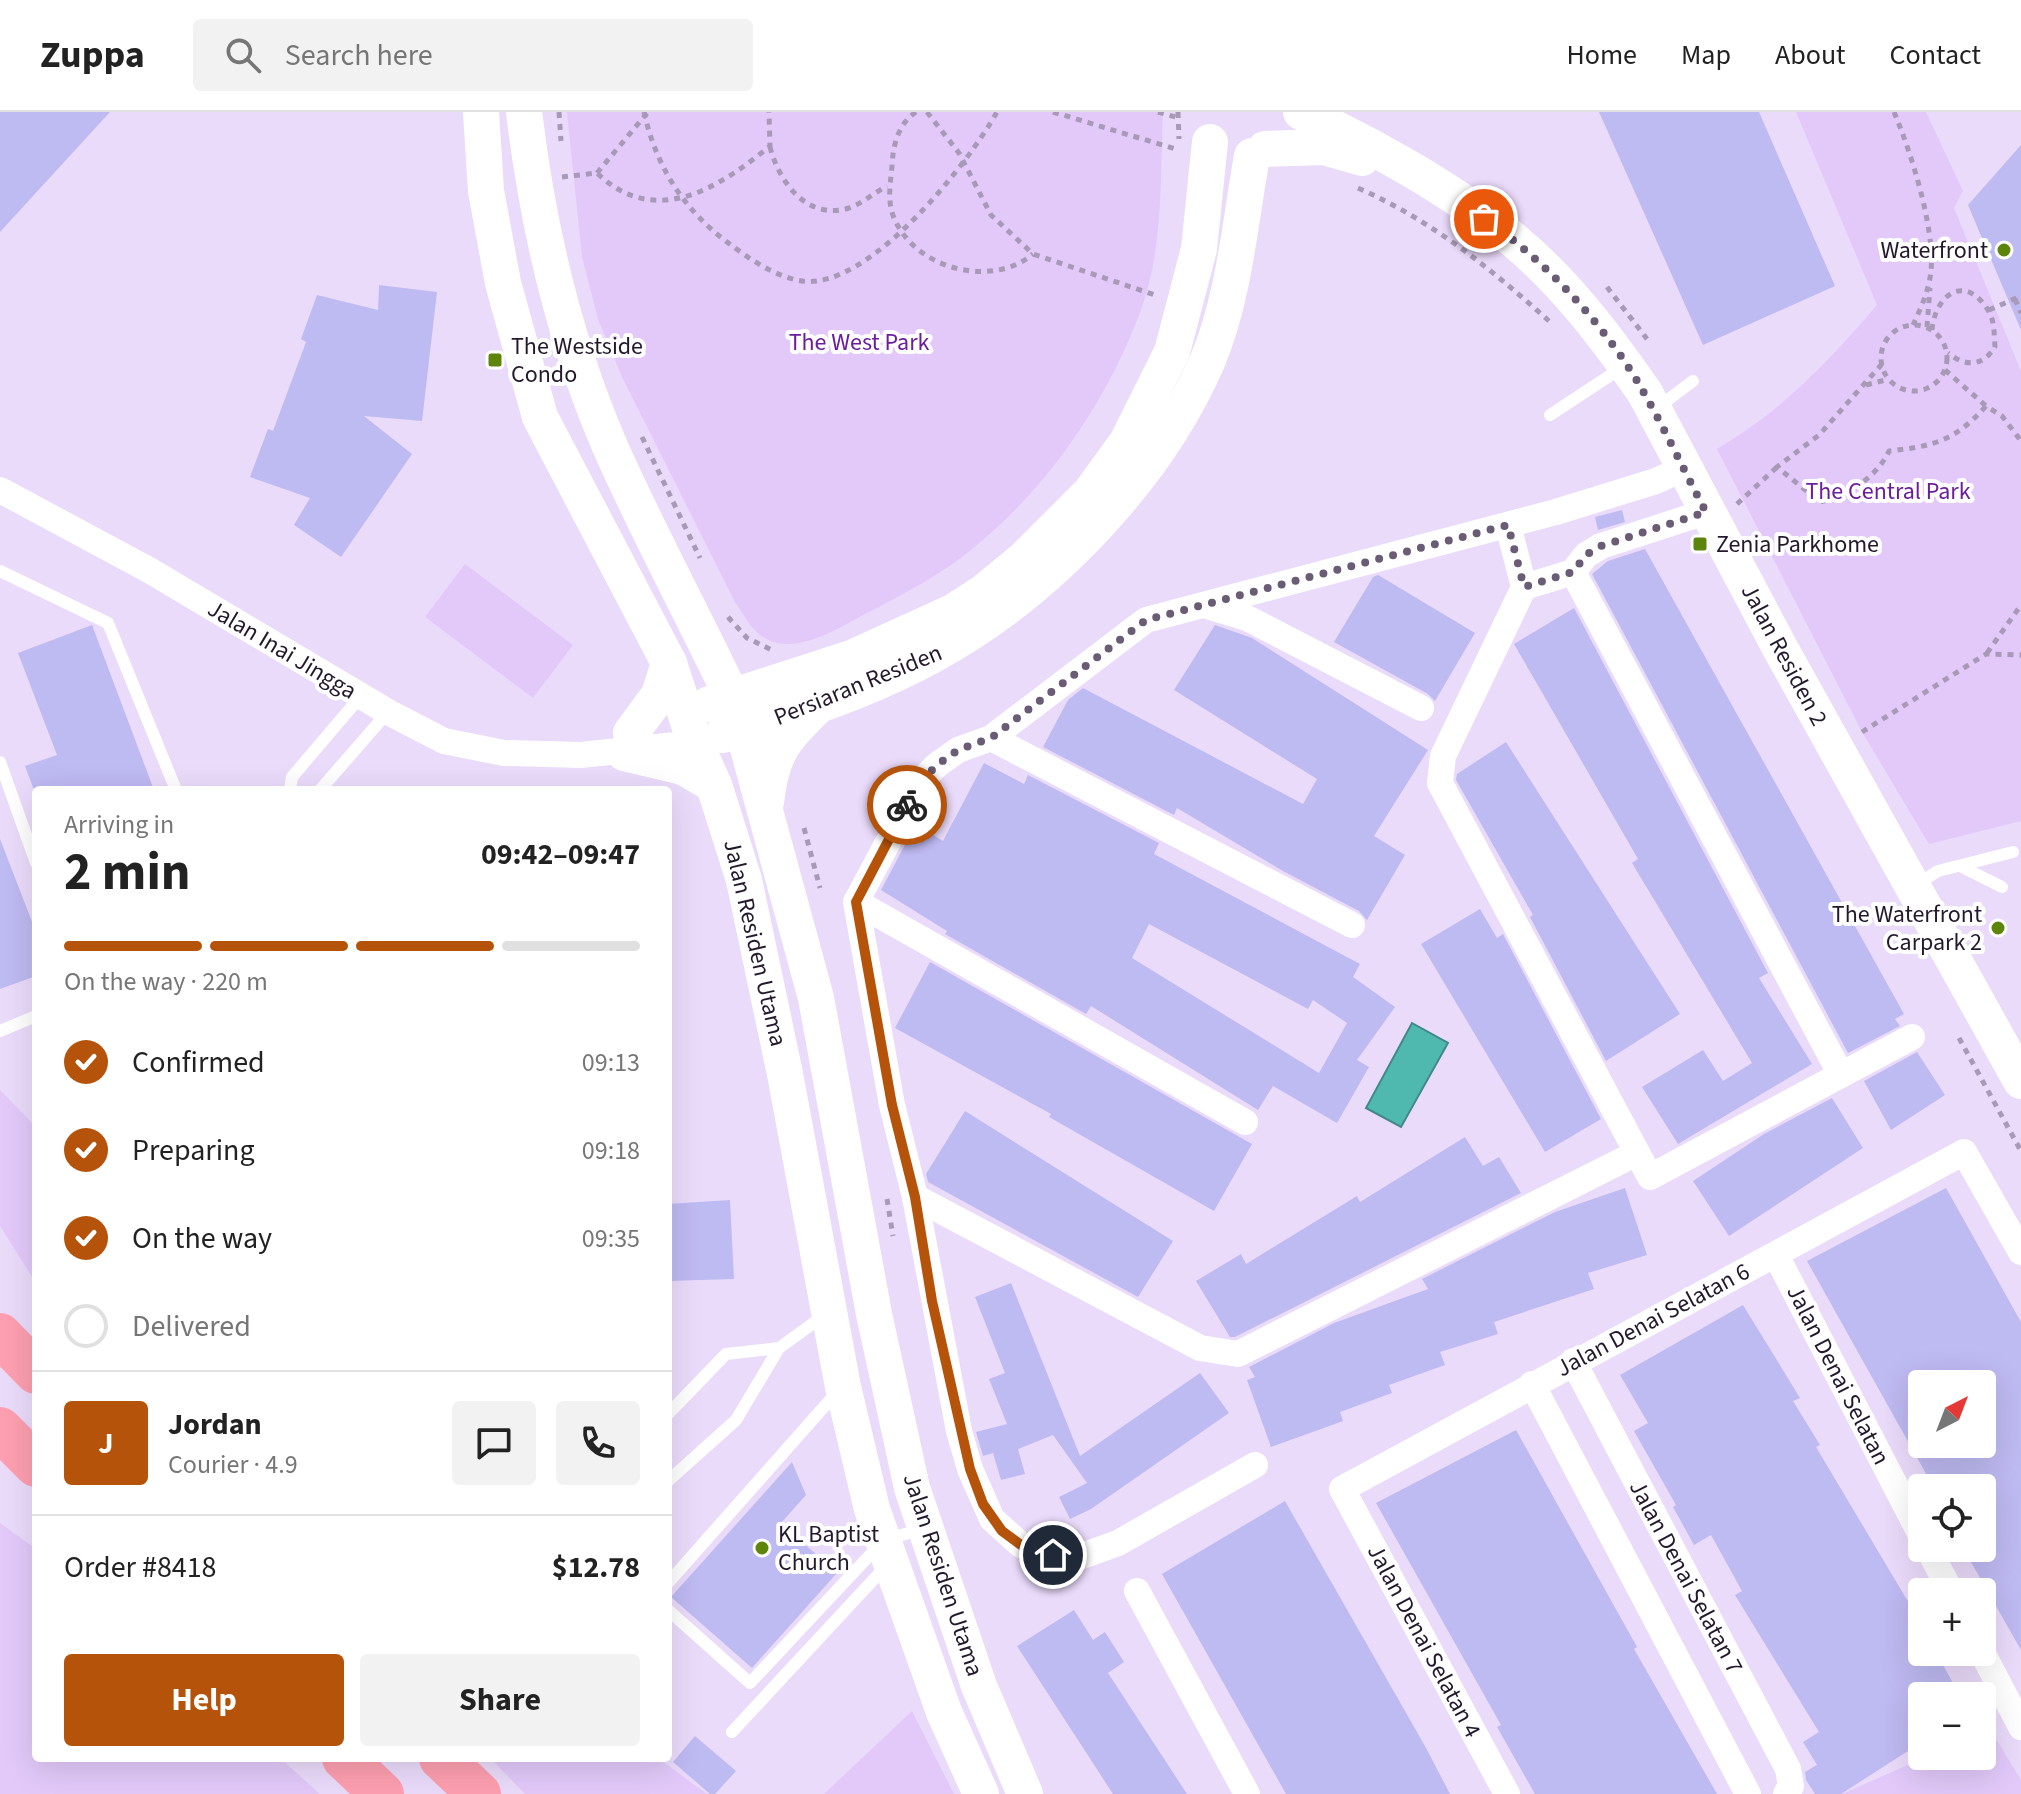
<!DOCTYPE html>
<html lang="en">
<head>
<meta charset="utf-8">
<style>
  body { margin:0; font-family:"Source Sans 3",sans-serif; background:#f2f2f2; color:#222; height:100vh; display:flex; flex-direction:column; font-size:30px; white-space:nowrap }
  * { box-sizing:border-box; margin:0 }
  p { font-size:26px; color:#767676 }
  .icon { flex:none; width:44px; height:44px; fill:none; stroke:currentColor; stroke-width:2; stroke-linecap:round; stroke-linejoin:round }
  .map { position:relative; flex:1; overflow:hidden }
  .side { position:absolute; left:32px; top:674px; width:640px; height:976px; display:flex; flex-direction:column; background:#fff; border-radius:8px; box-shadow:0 8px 32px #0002 }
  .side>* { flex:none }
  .needle { width:52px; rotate:42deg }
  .fabs { position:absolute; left:1908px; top:1258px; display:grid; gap:16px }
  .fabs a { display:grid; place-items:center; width:88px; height:88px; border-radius:8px; background:#fff; box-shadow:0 8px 32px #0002; font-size:40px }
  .pin { position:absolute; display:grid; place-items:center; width:68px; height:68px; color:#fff; margin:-34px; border:4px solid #fff; border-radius:50%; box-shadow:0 2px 8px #0007 }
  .courier { position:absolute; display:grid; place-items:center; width:80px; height:80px; margin:-40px; border:6px solid #b45309; border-radius:50%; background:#fff; color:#222; box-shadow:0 2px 10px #0007 }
  .head em { font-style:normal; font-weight:700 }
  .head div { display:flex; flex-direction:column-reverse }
  .head { display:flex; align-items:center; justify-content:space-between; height:136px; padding:0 32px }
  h1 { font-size:52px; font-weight:700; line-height:60px }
  .bar { display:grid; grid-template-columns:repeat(4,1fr); gap:12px 8px; align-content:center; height:96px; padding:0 32px }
  .bar i { height:10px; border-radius:6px; background:#e0e0e0 }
  .bar .on { background:#b45309 }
  .bar p { grid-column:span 4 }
  .line { display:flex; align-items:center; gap:20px; padding:0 32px; border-top:2px solid #e0e0e0 }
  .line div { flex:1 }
  .round { display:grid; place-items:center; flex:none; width:84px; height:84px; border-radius:8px; background:#f2f2f2 }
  ol { padding:0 32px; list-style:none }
  li { display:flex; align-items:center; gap:24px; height:88px }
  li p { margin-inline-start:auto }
  li .icon { padding:8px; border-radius:50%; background:#b45309; color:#fff; stroke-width:4 }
  li:last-child { color:#767676 }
  li i { width:44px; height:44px; border:4px solid #e0e0e0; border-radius:50% }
  .cta { display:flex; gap:16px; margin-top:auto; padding:16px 32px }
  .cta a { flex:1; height:92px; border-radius:8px; background:#b45309; color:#fff; font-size:32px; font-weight:700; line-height:92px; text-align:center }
  .cta a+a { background:#f2f2f2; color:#222 }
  header { display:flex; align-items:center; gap:48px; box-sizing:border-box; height:112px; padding:0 40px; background:#fff; border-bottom:2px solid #e0e0e0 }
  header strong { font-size:38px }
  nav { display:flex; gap:44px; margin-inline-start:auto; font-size:28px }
  .search { width:560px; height:72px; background:#f2f2f2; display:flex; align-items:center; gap:20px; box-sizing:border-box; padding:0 28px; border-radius:8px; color:#767676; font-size:30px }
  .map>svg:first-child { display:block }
  .green { fill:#e2c9fa }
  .water { fill:#4fb8af; stroke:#428888; stroke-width:2 }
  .building { fill:#bebaf2; fill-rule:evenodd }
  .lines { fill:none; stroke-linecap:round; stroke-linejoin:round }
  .path { stroke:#a89ab6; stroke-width:5; stroke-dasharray:6 6; stroke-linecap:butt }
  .lane { stroke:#fff; stroke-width:12 }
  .street { stroke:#fff; stroke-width:26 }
  .secondary { stroke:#fff; stroke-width:36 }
  .highway { stroke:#fd9fb0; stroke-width:44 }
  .done { stroke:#695c74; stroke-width:8; stroke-dasharray:0 14.4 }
  .route { stroke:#b45309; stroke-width:10 }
  .poi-dot { fill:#5d850c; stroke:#fff; stroke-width:3 }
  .labels { text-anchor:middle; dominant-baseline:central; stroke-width:8; stroke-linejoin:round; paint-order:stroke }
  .poi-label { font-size:24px; fill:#23182c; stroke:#fff; text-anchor:start }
  .park-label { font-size:24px; fill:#6c1d9d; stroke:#fff }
  .street-label { font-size:24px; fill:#23182c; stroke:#fff }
</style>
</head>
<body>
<header>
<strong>Zuppa</strong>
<div class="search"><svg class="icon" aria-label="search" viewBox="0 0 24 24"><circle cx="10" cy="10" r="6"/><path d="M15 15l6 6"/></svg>Search here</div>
<nav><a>Home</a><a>Map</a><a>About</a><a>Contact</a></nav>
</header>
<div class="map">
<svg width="2021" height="1682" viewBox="0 0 2021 1682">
  <rect width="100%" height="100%" fill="#ebdbfb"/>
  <g class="green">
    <path d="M567,0H1163C1160,69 1164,138 1139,203C1106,291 1046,378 972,437C941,463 905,481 869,500C838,516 790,549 758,521C749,514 743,501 736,492L622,265L598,207L582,145Z"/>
    <path d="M1796,0H1926L1963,79L1954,96L2021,259V709L1929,732L1862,620L1717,337C1782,299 1828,250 1877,193Z"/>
    <path d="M465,452L573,533L533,586L425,505Z"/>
    <path d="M0,978L36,1015V1171L0,1114Z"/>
    <path d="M0,1411L36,1437V1646H280L320,1682H0Z"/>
    <path d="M912,1599L954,1682H824Z"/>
    <path d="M1990,1617L2021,1668V1682H1842L1928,1644H1982V1620Z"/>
    <path d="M490,1646H658L707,1682H525Z"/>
  </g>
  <path class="water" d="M1412,911L1448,931L1401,1015L1366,996Z"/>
  <g class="building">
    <path d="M0,0H110L0,120Z"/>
    <path d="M1599,0H1759L1835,174L1703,233Z"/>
    <path d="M2021,33V218L1968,93Z"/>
    <path d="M379,173L437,180L422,309L364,304L412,342L341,445L294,413L310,386L250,365L268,317L273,319L306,230L301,227L317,183L378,198Z"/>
    <path d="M1622,398L1625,410L1598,418L1595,405Z"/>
    <path d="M1645,437L1904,902L1895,907L1900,914L1848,941L1592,462L1608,449Z"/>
    <path d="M1378,463L1475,521L1435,589L1428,582L1334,530L1373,465Z"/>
    <path d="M1574,496L1768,861L1759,866L1812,952L1678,1032L1642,975L1703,938L1723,969L1752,951L1632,751L1638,747L1514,532Z"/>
    <path d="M92,513L154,678H34L25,654L57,643L18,541Z"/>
    <path d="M1215,513L1252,526L1428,638L1374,724L1405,743L1367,808L1359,799L1283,759L1177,696L1174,703L1043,635L1068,588L1083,576L1303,692L1317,667L1174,578Z"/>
    <path d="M1506,630L1680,902L1606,949L1530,805L1533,803L1456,668L1457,662Z"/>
    <path d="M984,651L1024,672L1028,663L1159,731L1154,742L1360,852L1353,865L1395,895L1357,948L1369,955L1337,1011L1273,974L1258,998L1091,894L1086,902L945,822L947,819L881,778L916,712L943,729ZM1149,812L1308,897L1313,888L1347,911L1319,961L1132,846Z"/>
    <path d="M0,727L36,820V864L0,877Z"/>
    <path d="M1480,797L1497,826L1503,822L1601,1007L1545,1040L1421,832Z"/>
    <path d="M930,850L1252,1032L1214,1099L1049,1005L1051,1002L895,916Z"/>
    <path d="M1917,940L1945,983L1891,1018L1864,969Z"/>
    <path d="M1832,986L1863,1036L1729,1124L1693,1069L1764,1022Z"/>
    <path d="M965,999L1173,1129L1138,1185L928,1070L926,1062Z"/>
    <path d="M1465,1025L1483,1054L1499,1045L1521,1081L1235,1225H1230L1196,1169L1241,1142L1246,1152L1357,1084L1360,1090Z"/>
    <path d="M1625,1076L1647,1143L1588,1161L1594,1177L1494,1210L1498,1222L1440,1240L1445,1253L1389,1273L1392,1281L1340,1300L1343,1309L1271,1335L1247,1268L1255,1265L1249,1255L1334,1211L1428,1177L1422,1167L1555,1100Z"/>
    <path d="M1946,1076L2021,1210V1538L1963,1436H1982V1376H1934L1807,1149ZM1922,1272H1982V1332H1922Z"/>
    <path d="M730,1088L734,1167L668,1169V1092Z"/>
    <path d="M1011,1171L1080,1344L1200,1261L1229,1301L1091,1397L1070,1407L1059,1385L1087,1371L1053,1323L1018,1337L1025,1362L1001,1368L993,1341L983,1344L976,1320L1007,1312L989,1267L1005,1261L975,1185Z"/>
    <path d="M1743,1193L1800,1286L1793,1289L1820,1333L1816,1335L1922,1513V1540H1936L1960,1584H1922V1630L1841,1682H1815L1806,1668L1805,1660L1817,1653L1803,1630L1819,1620L1735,1483L1742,1479L1711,1423L1694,1433L1673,1395L1676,1393L1634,1319L1648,1311L1620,1263Z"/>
    <path d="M1516,1318L1637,1535L1634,1537L1717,1682H1535L1497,1615L1501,1613L1376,1391Z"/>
    <path d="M792,1350L806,1383L781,1411L837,1461L752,1556L671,1485Z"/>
    <path d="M1285,1389L1425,1634L1450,1682H1286L1162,1462Z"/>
    <path d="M1074,1498L1093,1528L1105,1520L1124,1550L1108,1561L1187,1682H1113L1017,1534Z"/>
    <path d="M695,1624L736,1659L715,1682H710L673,1650Z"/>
  </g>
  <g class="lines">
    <g class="path">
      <path d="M559,0L561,29"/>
      <path d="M644,0C656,54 683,97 727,130C748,146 775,165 802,169C869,178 968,52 997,0"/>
      <path d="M916,0C898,12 893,33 892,54C890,76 886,94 898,114C923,159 994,175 1033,142"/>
      <path d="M927,0L959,41L991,103L1033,142L1158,184"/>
      <path d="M1053,0L1179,38"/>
      <path d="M1158,0L1179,6"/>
      <path d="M1178,0L1179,27"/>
      <path d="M1894,0C1911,40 1935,116 1931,159C1929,178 1921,196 1913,213"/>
      <path d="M770,35C779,70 807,109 849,96C863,91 874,81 887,74"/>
      <path d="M597,61L648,0"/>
      <path d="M562,65L597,61C655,117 719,76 770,34L769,0"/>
      <path d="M1358,76C1431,108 1490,156 1549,209"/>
      <path d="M1607,175L1647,227"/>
      <path d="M2015,187L2021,201"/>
      <path d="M1989,198L2021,184"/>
      <circle cx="1914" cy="246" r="33"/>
      <path d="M1927,215L1930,176"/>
      <path d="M1932,218C1935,184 1964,160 1988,198C1995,209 1994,223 1995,235C1982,255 1966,255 1948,241"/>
      <path d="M1882,252L1819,323L1777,355L1820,390C1847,384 1877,365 1889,339C1934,334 1955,329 1986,294L2002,304L2021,329"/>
      <path d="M1945,258L1986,294"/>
      <path d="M1866,273L1889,267"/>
      <path d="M642,325L700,446"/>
      <path d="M1737,392L1777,355"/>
      <path d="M728,505L747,526L774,539"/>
      <path d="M1987,541L2021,493"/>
      <path d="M1862,620L1986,542L2021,543"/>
      <path d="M804,716L820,776"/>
      <path d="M1959,926L2021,1039"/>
      <path d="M887,1087L893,1124"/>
    </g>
    <g class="lane">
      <path d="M1657,296L1693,269"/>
      <path d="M1550,303L1623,255"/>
      <path d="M0,459L108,511L176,678"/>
      <path d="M0,650L36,751"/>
      <path d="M290,678L292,665L361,584"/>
      <path d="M320,678L388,600"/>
      <path d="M1960,754L2002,775"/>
      <path d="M1916,773L1938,759L2013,740"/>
      <path d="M0,919L36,904"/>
      <path d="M668,1302L726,1242L779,1236"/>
      <path d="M668,1369L736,1308L779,1236L815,1210L827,1206"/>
      <path d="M668,1471L838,1279"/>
      <path d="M668,1498L750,1571L883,1429L921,1417"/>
      <path d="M732,1620L888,1452"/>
    </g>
    <g class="street">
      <path d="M0,378L149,458L388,600L444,629L504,641L581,643L695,631"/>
      <path d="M1508,413L1524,475L1573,460L1586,443L1601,434L1706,400"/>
      <path d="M1573,460L1841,963"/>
      <path d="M1524,475L1443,644L1440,671L1650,1065L1912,925"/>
      <path d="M1204,493L1247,506L1421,596"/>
      <path d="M991,626L1352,813"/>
      <path d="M856,790L1245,1010"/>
      <path d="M915,1085L1200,1236L1238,1242L1637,1041"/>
      <path d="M1776,1143L1922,1425"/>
      <path d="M1573,1249L1788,1657L1791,1674L1786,1682"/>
      <path d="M1532,1272L1748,1682"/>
      <path d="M1255,1353L1118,1431L1082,1444L1053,1443L1021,1433L992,1407L970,1357L959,1319L915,1085L892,993L856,790L920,670L937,653L958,638L991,626L1146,508L1556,400L1656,369L1682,357"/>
      <path d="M1928,1436L1951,1480"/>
      <path d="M1137,1479L1247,1682"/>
      <path d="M1982,1540L2021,1615"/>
      <path d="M1507,1682L1342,1377L1964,1040L2021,1140"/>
    </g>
    <g class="secondary">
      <path d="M481,0L486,79L503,171L540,305L669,551L695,631L714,673L744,768L785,962L843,1275L872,1397L944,1600L981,1682"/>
      <path d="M524,0C538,116 565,232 612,339C649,422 693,503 732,585L743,618L816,886L874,1202L912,1376L979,1574L1025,1682"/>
      <path d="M1301,0C1367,30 1449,76 1505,121C1560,164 1605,223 1645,281L1780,536L2021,969"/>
      <path d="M1265,37L1324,35L1362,46"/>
      <path d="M709,592L854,545L953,500L984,480L1024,447L1090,381L1127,330L1172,240L1199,137L1210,30"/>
      <path d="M631,621L659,583L669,551"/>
      <path d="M722,623C882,580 997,526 1108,401C1149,355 1182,307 1207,250C1234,187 1240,111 1252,44"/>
      <path d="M624,641L683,655L714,673"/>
      <path d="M766,690C771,643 783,627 817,595"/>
    </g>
    <g class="highway">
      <path d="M0,1223L36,1260"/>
      <path d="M0,1317L36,1353"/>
      <path d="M344,1646L382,1682"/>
      <path d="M441,1646L479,1682"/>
    </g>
  </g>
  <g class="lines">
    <path class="done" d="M907,693L920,670L937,653L958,638L991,626L1146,508L1508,413L1524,475L1573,460L1586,443L1601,434L1706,400C1685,361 1666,319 1644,281C1610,219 1543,145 1484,107"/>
    <path class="route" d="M907,693L856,790L892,993L915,1085L932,1189L970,1357L983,1392L1002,1419L1021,1433L1053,1443"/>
  </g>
  <g class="poi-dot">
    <circle cx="2004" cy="138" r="8"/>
    <rect x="487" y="240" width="16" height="16" rx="4"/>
    <rect x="1692" y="424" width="16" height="16" rx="4"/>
    <circle cx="1998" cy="816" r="8"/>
    <circle cx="762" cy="1436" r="8"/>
  </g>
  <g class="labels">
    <g class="poi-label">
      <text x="1988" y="138" text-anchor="end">Waterfront</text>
      <text x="511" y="234">The Westside<tspan x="511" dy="28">Condo</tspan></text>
      <text x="1716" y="432">Zenia Parkhome</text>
      <text x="1982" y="802" text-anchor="end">The Waterfront<tspan x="1982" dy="28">Carpark 2</tspan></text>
      <text x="778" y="1422">KL Baptist<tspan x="778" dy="28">Church</tspan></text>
    </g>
    <g class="park-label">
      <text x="859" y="230">The West Park</text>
      <text x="1888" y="379">The Central Park</text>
    </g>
    <g class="street-label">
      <text transform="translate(282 538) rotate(31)">Jalan Inai Jingga</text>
      <text transform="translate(1784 543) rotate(62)">Jalan Residen 2</text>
      <text transform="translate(858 573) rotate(-22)">Persiaran Residen</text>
      <text transform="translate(755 831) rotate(77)">Jalan Residen Utama</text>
      <text transform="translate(1653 1208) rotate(-28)">Jalan Denai Selatan 6</text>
      <text transform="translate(1838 1263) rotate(63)">Jalan Denai Selatan</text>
      <text transform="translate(943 1463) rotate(72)">Jalan Residen Utama</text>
      <text transform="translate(1686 1465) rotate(62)">Jalan Denai Selatan 7</text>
      <text transform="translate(1424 1529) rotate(62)">Jalan Denai Selatan 4</text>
    </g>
  </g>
</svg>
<div class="fabs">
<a><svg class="needle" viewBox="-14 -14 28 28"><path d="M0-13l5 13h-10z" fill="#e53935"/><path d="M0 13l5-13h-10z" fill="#767676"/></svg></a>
<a><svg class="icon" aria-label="locate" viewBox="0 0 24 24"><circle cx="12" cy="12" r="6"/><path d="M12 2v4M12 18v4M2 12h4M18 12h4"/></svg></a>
<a>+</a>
<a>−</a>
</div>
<div class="pin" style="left:1484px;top:107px;background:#ea580c"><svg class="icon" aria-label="bag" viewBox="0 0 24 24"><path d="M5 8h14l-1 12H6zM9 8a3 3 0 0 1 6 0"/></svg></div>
<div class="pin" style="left:1053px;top:1443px;background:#1f2937"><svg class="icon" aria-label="home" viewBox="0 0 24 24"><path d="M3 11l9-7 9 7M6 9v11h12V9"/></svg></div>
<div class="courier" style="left:907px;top:693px"><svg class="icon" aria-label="bike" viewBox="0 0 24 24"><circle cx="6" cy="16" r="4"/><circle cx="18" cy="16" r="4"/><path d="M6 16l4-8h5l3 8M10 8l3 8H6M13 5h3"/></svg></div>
<section class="side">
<div class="head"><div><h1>2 min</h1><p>Arriving in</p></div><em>09:42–09:47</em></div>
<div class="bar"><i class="on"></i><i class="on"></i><i class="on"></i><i></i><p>On the way · 220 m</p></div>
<ol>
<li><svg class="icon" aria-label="check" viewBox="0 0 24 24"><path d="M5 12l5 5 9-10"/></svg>Confirmed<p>09:13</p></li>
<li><svg class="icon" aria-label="check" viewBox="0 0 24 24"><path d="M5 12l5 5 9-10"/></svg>Preparing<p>09:18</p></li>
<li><svg class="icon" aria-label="check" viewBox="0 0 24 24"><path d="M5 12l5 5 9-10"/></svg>On the way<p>09:35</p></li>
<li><i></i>Delivered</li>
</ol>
<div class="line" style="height:144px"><b class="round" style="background:#b45309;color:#fff">J</b><div><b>Jordan</b><p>Courier · 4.9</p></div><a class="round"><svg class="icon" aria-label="chat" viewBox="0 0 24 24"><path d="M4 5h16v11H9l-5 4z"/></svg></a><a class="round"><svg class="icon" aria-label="phone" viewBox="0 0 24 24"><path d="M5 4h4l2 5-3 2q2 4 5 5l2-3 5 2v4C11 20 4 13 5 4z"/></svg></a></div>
<div class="line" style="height:104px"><div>Order #8418</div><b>$12.78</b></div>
<div class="cta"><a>Help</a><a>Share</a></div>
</section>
</div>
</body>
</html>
